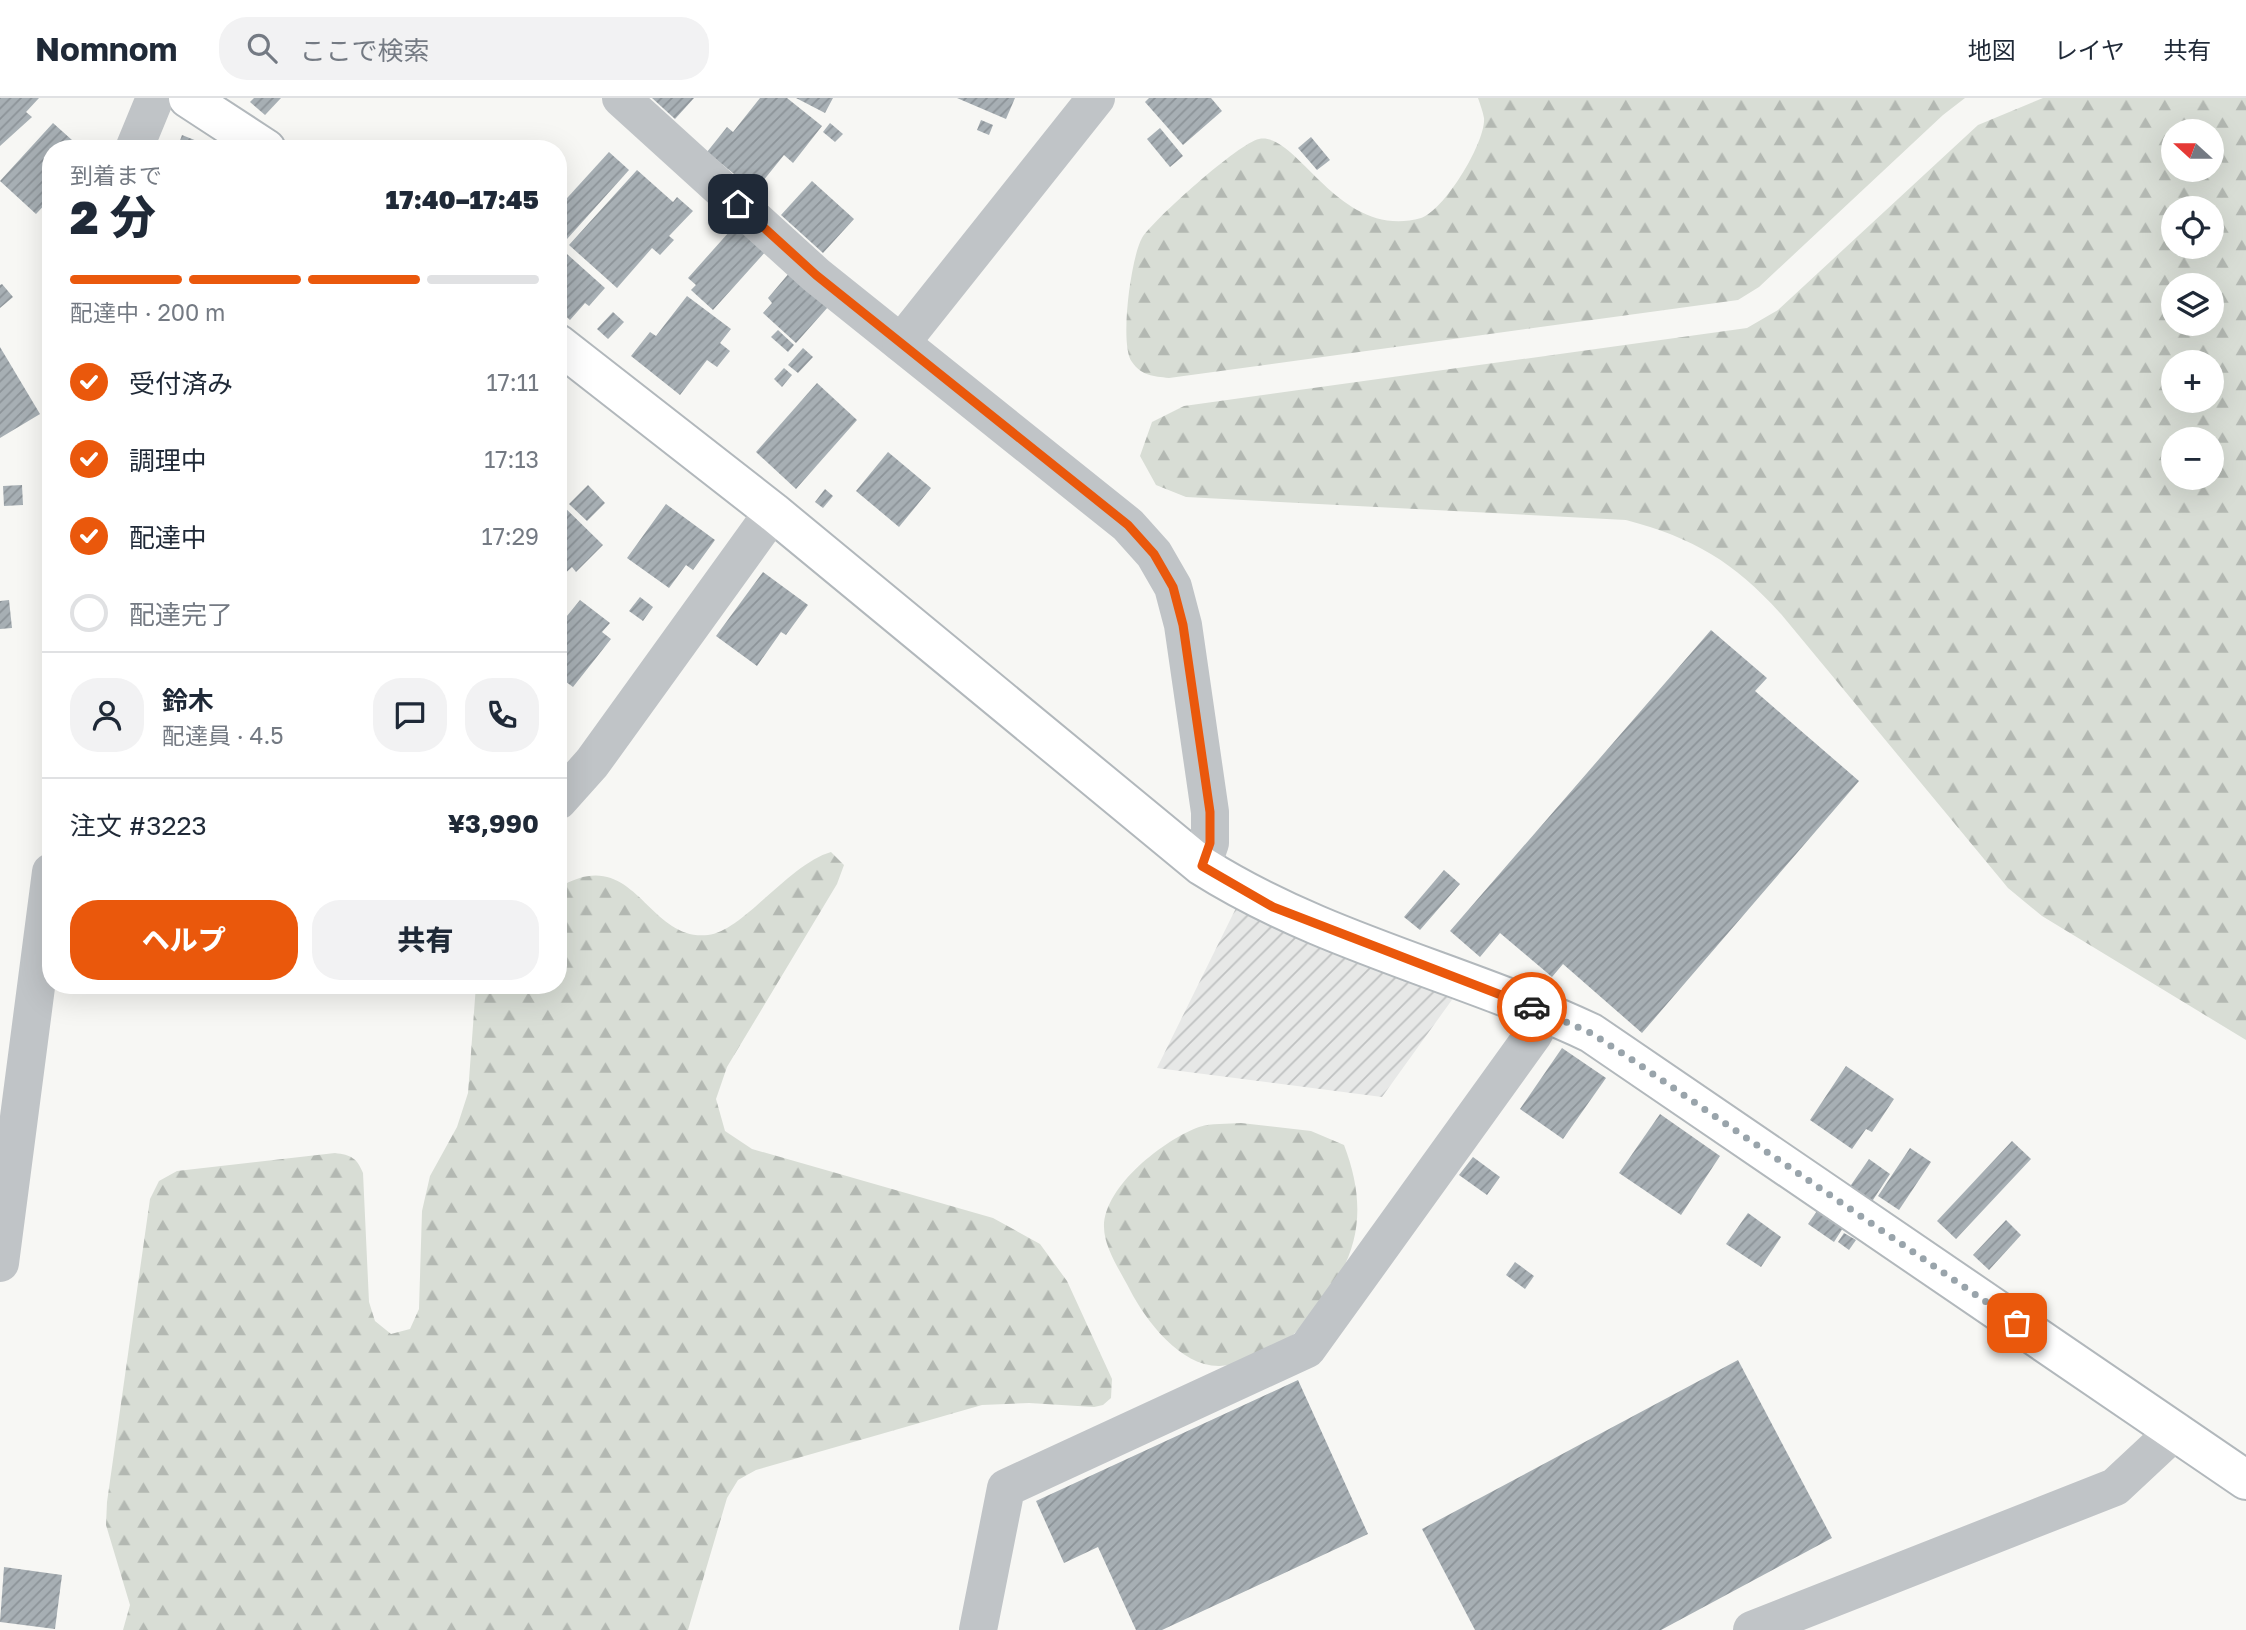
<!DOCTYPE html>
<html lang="ja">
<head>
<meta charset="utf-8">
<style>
  body { margin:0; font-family:"Golos Text","Noto Sans JP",sans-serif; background:#f2f2f3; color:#1f2937; height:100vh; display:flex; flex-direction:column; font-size:26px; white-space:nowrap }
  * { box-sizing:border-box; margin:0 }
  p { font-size:23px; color:#747a83 }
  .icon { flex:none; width:38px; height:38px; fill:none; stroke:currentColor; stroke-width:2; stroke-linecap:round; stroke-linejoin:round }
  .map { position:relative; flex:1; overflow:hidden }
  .side { position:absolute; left:42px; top:42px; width:525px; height:854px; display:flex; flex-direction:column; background:#fff; border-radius:28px; box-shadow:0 7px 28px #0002 }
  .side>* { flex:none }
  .needle { width:46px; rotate:291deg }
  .controls { position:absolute; left:2161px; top:21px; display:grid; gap:14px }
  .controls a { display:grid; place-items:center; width:63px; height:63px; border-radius:50%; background:#fff; box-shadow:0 7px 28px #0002; font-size:35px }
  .pin { position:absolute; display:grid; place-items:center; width:60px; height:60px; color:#fff; margin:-30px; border-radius:14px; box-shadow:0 4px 10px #0006 }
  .courier { position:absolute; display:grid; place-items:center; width:70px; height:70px; margin:-35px; border:5px solid #ea580c; border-radius:50%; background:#fff; color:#222; box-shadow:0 2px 9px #0007 }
  .summary em { font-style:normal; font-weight:800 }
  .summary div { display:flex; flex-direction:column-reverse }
  .summary { display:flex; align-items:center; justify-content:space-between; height:119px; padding:0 28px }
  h1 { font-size:46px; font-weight:800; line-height:52px }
  .bar { display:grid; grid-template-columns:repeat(4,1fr); gap:10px 7px; align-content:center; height:84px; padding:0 28px }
  .bar i { height:9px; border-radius:5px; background:#e0e1e3 }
  .bar .on { background:#ea580c }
  .bar p { grid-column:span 4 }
  .line { display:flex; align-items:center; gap:18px; padding:0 28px; border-top:2px solid #e0e1e3 }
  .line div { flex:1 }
  .round { display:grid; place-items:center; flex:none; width:74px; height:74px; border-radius:28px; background:#f2f2f3 }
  ol { padding:0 28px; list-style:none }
  li { display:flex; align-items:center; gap:21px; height:77px }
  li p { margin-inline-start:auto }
  li .icon { padding:7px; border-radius:50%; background:#ea580c; color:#fff; stroke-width:4 }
  li:last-child { color:#747a83 }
  li i { width:38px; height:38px; border:4px solid #e0e1e3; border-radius:50% }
  .cta { display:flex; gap:14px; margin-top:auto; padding:14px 28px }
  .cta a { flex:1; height:80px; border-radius:28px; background:#ea580c; color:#fff; font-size:28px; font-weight:800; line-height:80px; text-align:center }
  .cta a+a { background:#f2f2f3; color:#1f2937 }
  header { display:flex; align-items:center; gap:42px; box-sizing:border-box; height:98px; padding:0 35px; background:#fff; border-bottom:2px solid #e0e1e3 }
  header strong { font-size:33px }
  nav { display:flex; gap:38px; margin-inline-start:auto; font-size:24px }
  .search { width:490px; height:63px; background:#f2f2f3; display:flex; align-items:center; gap:18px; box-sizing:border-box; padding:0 24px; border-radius:28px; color:#747a83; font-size:26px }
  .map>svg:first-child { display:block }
  .industrial { fill:url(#industrial-furrows) }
  .forest { fill:url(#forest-firs); fill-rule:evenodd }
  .building { fill:url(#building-hatch) }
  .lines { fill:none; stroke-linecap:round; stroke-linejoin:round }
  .secondary-casing { stroke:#b2b8bc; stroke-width:42 }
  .street { stroke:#c0c4c7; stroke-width:38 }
  .secondary { stroke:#fff; stroke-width:38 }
  .done { stroke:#99a4ab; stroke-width:7; stroke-dasharray:0 12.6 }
  .route { stroke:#ea580c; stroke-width:9 }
</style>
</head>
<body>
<header>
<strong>Nomnom</strong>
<div class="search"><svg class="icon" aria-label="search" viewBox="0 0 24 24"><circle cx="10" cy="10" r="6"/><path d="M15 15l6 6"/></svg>ここで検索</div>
<nav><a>地図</a><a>レイヤ</a><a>共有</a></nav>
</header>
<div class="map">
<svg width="2246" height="1532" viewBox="0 0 2246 1532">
  <defs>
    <pattern id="industrial-furrows" width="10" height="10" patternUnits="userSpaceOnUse" patternTransform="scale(1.75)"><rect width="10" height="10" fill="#e7e8e7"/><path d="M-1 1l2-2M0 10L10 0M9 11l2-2" fill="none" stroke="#bfc1c1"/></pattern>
    <pattern id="forest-firs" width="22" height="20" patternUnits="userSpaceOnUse" patternTransform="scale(1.75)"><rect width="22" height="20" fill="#d8ddd5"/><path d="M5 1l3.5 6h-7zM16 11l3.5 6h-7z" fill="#b3b8b2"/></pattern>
    <pattern id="building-hatch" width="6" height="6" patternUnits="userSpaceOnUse" patternTransform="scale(1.75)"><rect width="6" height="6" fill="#a7afb4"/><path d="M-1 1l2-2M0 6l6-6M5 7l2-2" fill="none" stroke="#8c9398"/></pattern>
  </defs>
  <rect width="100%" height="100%" fill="#f7f7f4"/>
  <path class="industrial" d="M1236,810L1305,842L1454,899L1382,999L1157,970Z"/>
  <g class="forest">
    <path d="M1478,0H1965L1943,17L1759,189L1738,202L1169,280C1153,278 1142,278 1132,264C1119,247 1131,159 1142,140C1154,121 1239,45 1259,41C1298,33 1338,143 1421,120C1444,113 1486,44 1484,20C1483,14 1480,6 1478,0Z"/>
    <path d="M2043,0H2246V942L2042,818L2008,790L1781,516C1734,464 1694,440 1626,422L1186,399L1156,387L1140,358L1152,324L1184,308L1747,230L1778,212L1978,27ZM2174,33H2212V72H2174ZM2174,110H2212V149H2174ZM2174,187H2212V226H2174ZM2174,264H2212V303H2174ZM2174,341H2212V380H2174Z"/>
    <path d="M831,754L844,767L837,786L727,969L716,1001L725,1033L752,1051L993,1120L1040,1146L1067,1183L1112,1281L1111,1300L1103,1307L1094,1309L1029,1305L982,1307L756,1372L738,1382L727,1400L688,1532H123L130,1507L106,1427L107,1404L150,1101L159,1083L177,1073L335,1055C351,1057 357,1060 363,1075L369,1204L375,1223L391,1236L410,1231L419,1211L422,1113L430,1078L457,1029L468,995L476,887H558V790C635,743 646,844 708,837C742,834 789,766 831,754Z"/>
    <path d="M1241,1025L1311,1033L1344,1047C1366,1104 1362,1153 1323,1201C1315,1212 1307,1225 1296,1234C1289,1241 1278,1245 1269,1250C1253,1259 1239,1267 1220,1268C1181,1269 1146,1223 1130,1192C1121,1174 1104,1150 1104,1129C1104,1088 1164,1042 1199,1029C1211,1025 1228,1026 1241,1025Z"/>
  </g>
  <g class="building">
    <path d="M0,0H39L26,14L32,19L0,48Z"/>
    <path d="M254,0H281L265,17L250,4Z"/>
    <path d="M652,0H694L675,21Z"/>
    <path d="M760,0H787L822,28L793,65L784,57L755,93L707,54L727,29L733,34Z"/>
    <path d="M796,0H833L825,15Z"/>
    <path d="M957,0H1015L1006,21Z"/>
    <path d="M1149,0H1211L1222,13L1183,47L1145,4Z"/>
    <path d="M981,22L993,27L989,37L977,32Z"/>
    <path d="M53,25L82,51H51V100L36,116L0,83Z"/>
    <path d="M830,25L843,36L835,44L823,34Z"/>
    <path d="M1160,30L1183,58L1170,69L1147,41Z"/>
    <path d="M182,37L202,45L200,51H177Z"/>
    <path d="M1311,39L1330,62L1317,72L1298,50Z"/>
    <path d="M609,54L629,72L567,141L558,133V110Z"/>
    <path d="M637,72L673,104L677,99L693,113L669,138L674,142L660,157L652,150L617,190L569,147Z"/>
    <path d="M812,83L854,121L823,155L781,117Z"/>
    <path d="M738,124L767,152L713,212L691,192L696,187L688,180Z"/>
    <path d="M558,148L605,190L589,208L585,205L570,222L558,211Z"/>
    <path d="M790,174L828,209L796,245L763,215L772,205L768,200Z"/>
    <path d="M2,186L13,199L0,210V187Z"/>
    <path d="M687,198L731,231L720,245L730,253L717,269L707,262L680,297L631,258L650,234L656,238Z"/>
    <path d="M613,214L624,224L608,241L597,231Z"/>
    <path d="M778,232L794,247L788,254L771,239Z"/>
    <path d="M0,249L40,316L0,340Z"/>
    <path d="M803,250L813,259L798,275L788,267Z"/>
    <path d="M784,270L792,277L782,289L774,281Z"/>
    <path d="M817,285L857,322L796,391L756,354Z"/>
    <path d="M888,354L931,390L899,429L856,393Z"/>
    <path d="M22,387L23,407L4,408L3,388Z"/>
    <path d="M588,387L605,405L587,423L569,406Z"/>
    <path d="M825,391L833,398L823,410L815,404Z"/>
    <path d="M558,403L603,447L576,474L572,469L558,482Z"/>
    <path d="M666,406L715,442L693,472L686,467L669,490L627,460Z"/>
    <path d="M763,474L808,507L786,537L781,534L757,568L716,538Z"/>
    <path d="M640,499L653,509L643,523L629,513Z"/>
    <path d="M9,502L12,530L0,531V503Z"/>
    <path d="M580,502L610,525L602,534L611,541L573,589L558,578V529Z"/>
    <path d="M1711,532L1767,580L1755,593L1859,683L1642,935L1563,866L1552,879L1500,835L1480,859L1450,833Z"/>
    <path d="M1444,772L1460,786L1420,832L1404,819Z"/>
    <path d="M1562,950L1606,980L1563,1041L1520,1011Z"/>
    <path d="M1846,968L1894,1001L1872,1034L1866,1031L1852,1051L1810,1022Z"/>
    <path d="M1660,1016L1720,1058L1681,1117L1619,1075Z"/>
    <path d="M2012,1043L2031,1061L1956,1141L1937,1123Z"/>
    <path d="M1910,1050L1931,1064L1899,1112L1878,1098Z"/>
    <path d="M1473,1059L1500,1079L1487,1097L1459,1077Z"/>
    <path d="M1869,1061L1890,1076L1871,1105L1849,1090Z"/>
    <path d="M1817,1113L1843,1130L1834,1144L1808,1126Z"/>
    <path d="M1748,1115L1781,1139L1761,1169L1726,1146Z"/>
    <path d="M2006,1122L2021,1137L1989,1172L1973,1157Z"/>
    <path d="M1844,1135L1856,1142L1849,1152L1838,1144Z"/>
    <path d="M1515,1164L1534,1178L1525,1191L1506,1177Z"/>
    <path d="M1738,1262L1832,1440L1661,1532H1475L1422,1431Z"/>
    <path d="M1298,1282L1368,1436L1162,1532H1136L1098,1449L1064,1465L1036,1403Z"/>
    <path d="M4,1469L62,1477L55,1531L0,1524Z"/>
  </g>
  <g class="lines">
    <defs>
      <g id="secondary">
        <path d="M188,0L266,51"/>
        <path d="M558,246L773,414L1202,768C1322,844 1464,875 1591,935L2246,1382"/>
      </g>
    </defs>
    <use href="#secondary" class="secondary-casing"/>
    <g class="street">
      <path d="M621,0L816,177L1128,427L1154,456L1173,489L1183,527L1210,714V745L1202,768"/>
      <path d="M134,51L155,0"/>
      <path d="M901,245L1096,0"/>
      <path d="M558,703L592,665L773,414"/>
      <path d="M0,1165L51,774"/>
      <path d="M978,1532L1006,1390L1307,1251L1533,937L1546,914"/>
      <path d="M1752,1532L2115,1389L2175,1333"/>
    </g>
    <use href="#secondary" class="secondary"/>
  </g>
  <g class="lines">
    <path class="done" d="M1532,909L1591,935L1634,963L2017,1225"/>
    <path class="route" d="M738,106L816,177L1128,427L1154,456L1173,489L1183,527L1210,714V745L1202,768L1273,809L1532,909"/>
  </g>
</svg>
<div class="controls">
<a><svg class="needle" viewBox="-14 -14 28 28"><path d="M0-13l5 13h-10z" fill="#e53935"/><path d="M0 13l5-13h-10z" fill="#747a83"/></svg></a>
<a><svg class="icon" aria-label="locate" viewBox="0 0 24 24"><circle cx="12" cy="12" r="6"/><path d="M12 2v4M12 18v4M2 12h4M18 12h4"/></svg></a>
<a><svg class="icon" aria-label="layers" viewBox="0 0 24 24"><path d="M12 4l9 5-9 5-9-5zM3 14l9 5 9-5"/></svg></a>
<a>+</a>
<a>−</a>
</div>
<div class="pin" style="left:2017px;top:1225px;background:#ea580c"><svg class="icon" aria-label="bag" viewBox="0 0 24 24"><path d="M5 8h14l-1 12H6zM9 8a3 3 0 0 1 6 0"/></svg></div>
<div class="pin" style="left:738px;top:106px;background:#1f2937"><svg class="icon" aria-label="home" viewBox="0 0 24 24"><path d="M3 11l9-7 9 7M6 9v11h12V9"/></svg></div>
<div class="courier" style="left:1532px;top:909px"><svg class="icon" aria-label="car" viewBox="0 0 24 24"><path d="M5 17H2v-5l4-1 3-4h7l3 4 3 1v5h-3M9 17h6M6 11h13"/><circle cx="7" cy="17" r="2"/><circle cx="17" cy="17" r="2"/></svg></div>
<section class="side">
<div class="summary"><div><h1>2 分</h1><p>到着まで</p></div><em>17:40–17:45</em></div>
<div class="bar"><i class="on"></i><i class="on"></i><i class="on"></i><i></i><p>配達中 · 200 m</p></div>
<ol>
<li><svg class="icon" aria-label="check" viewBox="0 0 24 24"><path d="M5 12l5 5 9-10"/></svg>受付済み<p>17:11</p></li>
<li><svg class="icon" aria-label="check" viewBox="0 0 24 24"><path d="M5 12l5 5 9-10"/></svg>調理中<p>17:13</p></li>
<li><svg class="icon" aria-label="check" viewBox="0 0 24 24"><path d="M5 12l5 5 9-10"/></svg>配達中<p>17:29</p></li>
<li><i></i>配達完了</li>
</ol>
<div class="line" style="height:126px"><a class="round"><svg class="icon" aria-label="person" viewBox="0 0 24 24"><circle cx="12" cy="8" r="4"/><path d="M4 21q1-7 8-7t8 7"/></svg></a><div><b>鈴木</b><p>配達員 · 4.5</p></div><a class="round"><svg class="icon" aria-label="chat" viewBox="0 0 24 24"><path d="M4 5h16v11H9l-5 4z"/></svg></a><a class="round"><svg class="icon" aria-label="phone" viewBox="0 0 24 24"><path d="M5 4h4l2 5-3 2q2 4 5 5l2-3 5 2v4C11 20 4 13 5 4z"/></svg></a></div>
<div class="line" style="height:91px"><div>注文 #3223</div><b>¥3,990</b></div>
<div class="cta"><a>ヘルプ</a><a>共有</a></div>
</section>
</div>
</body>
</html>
